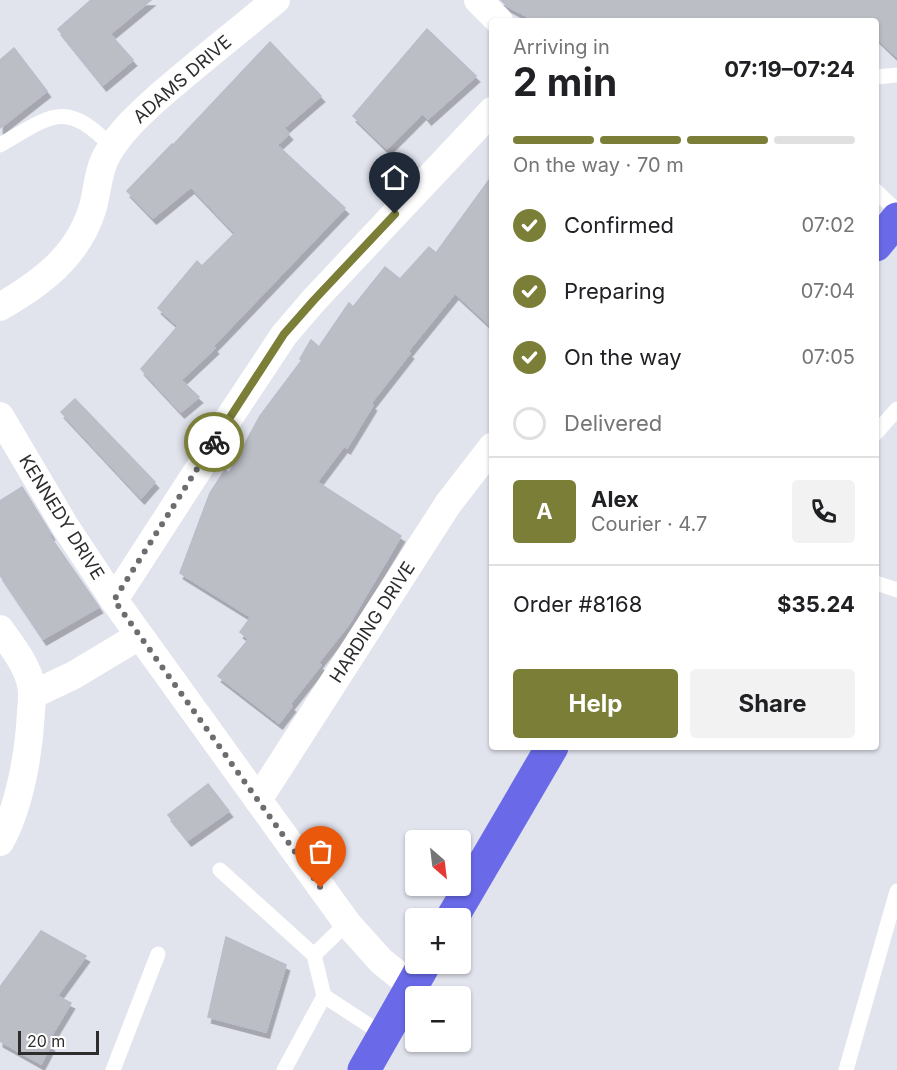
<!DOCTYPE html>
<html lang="en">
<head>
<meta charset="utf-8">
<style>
  body { margin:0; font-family:Inter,sans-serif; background:#f2f2f2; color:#202124; height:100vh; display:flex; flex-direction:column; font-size:22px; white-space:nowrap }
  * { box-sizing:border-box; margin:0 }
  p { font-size:20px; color:#757577 }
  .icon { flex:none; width:33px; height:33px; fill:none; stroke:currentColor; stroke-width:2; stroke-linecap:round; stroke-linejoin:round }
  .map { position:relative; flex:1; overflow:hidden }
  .panel { position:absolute; left:489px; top:18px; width:390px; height:732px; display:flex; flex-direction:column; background:#fff; border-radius:6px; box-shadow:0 2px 4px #0004 }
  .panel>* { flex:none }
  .needle { width:39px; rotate:152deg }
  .tools { position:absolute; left:405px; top:830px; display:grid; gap:12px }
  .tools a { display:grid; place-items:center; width:66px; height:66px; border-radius:6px; background:#fff; box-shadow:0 2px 4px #0004; font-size:30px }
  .scale { position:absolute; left:18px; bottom:15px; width:81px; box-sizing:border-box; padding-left:6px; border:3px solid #2d2d2d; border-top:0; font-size:16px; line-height:21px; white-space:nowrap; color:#2d2d2d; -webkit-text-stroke:4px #fff; paint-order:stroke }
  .pin { position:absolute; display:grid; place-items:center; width:51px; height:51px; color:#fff; margin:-62px -26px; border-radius:50% 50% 50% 0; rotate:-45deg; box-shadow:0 0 6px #0007 }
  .pin .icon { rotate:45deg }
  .courier { position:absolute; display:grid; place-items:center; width:60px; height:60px; margin:-30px; border:4px solid #7a7e36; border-radius:50%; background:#fff; color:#222; box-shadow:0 2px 8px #0007 }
  .head em { font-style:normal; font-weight:700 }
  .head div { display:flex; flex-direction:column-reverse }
  .head { display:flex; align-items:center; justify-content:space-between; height:102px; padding:0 24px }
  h1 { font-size:39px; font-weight:700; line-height:45px }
  .bar { display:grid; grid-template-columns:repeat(4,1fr); gap:9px 6px; align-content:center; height:72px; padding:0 24px }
  .bar i { height:8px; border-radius:4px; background:#e0e0e0 }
  .bar .on { background:#7a7e36 }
  .bar p { grid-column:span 4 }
  .line { display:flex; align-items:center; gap:15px; padding:0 24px; border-top:2px solid #e0e0e0 }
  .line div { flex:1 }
  .round { display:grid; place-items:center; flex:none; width:63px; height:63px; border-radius:6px; background:#f2f2f2 }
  ol { padding:0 24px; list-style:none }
  li { display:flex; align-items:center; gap:18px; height:66px }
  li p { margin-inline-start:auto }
  li .icon { padding:6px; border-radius:50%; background:#7a7e36; color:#fff; stroke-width:4 }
  li:last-child { color:#757577 }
  li i { width:33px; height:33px; border:3px solid #e0e0e0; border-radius:50% }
  .primary-button { display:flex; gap:12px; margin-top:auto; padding:12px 24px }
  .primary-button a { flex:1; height:69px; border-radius:6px; background:#7a7e36; color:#fff; font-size:24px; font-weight:700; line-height:69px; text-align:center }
  .primary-button a+a { background:#f2f2f2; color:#202124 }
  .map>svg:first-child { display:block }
  .building { fill:#bcbec6; stroke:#babcc9; stroke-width:1.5; filter:url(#shadow) }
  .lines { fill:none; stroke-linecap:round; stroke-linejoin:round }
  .lane { stroke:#fff; stroke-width:15 }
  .street { stroke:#fff; stroke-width:28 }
  .primary { stroke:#6a6ae9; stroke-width:33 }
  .done { stroke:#6c6d70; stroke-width:6; stroke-dasharray:0 10.8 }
  .route { stroke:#7a7e36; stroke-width:8 }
  .labels { text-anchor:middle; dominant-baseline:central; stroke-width:4.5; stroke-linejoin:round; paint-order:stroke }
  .street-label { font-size:18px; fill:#2d2d2d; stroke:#fff }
</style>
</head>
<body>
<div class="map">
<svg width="897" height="1070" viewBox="0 0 897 1070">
  <defs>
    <filter id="shadow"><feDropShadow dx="3.5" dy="6" stdDeviation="0" flood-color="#0004"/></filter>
  </defs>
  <rect width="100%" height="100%" fill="#e1e3ed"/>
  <g class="building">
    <path d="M91,0H151L110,34L133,60L103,85L58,29Z"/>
    <path d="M501,0H897V57L876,37V21H536L507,6Z"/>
    <path d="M427,29L476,76L428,119L423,113L387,149L353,116Z"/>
    <path d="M270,42L321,96L284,128L289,134L277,145L345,208L213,346L215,348L181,380L199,397L181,412L141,369L178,326L158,308L197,261L202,266L235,233L191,187L153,218L127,191L172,144L173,145Z"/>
    <path d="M14,48L47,91L0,128V60Z"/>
    <path d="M492,176V327L455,293L408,351L410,353L371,403L373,405L347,448L344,446L317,482L401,536L349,624L318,663L321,665L290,704L292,706L279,723L218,676L249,639L240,632L251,617L180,573L210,493L225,470L229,473L260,416L302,360L300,359L311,340L319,347L349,303L353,307L385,267L400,279L429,247L436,253Z"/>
    <path d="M75,399L155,482L141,498L61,412Z"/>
    <path d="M22,487L51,534L49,535L99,607L43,639L0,575V501Z"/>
    <path d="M208,784L229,811L188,840L168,815Z"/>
    <path d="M41,931L86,956L57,996L71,1003L47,1043L51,1045L41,1064L0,1041V987Z"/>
    <path d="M226,937L286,965L266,1032L208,1017Z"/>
  </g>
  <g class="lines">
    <g class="lane">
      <path d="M876,77L897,75"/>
      <path d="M0,145C52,115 65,99 112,147"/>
      <path d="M876,191L897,211"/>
      <path d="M876,433L897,409"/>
      <path d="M876,583L897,590"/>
      <path d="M220,870L314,955L324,996"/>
      <path d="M314,955L347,923"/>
      <path d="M113,1070L158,954"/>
      <path d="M284,1070L324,996L384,1035"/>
      <path d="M846,1070L897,891"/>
    </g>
    <g class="street">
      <path d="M478,0L499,21"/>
      <path d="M0,307C41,283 77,257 92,210C98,192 97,171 108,153C122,129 143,111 163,93C200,61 238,31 276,0"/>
      <path d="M0,416L65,526L114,600L347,923L381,961L412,986"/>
      <path d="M114,600L200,467L223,427L284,335L314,300L492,111"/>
      <path d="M0,629C11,645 28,666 31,685C33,694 32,703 31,712C29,752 20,807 0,842"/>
      <path d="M32,695L74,675L139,636"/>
      <path d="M258,800L448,504L492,447"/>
    </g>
    <g class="primary">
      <path d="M876,245L897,219"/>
      <path d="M452,918L552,747"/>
      <path d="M364,1070L425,963"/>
    </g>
  </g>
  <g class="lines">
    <path class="done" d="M214,442L114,600L321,888"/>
    <path class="route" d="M214,442L284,334L314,300L395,214"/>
  </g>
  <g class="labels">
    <g class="street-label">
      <text transform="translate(182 79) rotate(-41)">ADAMS DRIVE</text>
      <text transform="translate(62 517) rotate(58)">KENNEDY DRIVE</text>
      <text transform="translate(372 622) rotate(-57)">HARDING DRIVE</text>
    </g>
  </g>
</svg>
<div class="tools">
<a><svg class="needle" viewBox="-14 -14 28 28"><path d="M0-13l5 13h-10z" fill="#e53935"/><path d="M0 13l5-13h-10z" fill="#757577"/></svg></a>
<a>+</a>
<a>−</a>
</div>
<div class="scale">20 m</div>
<div class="pin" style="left:321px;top:888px;background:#ea580c"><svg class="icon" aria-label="bag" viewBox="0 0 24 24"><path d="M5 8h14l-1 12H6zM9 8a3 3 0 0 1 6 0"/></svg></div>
<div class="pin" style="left:395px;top:214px;background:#1f2937"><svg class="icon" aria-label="home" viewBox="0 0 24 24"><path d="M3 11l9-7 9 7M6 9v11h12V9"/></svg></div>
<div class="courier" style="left:214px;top:442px"><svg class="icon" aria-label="bike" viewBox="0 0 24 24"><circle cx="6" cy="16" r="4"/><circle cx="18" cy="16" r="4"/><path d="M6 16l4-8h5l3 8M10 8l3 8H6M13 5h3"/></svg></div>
<section class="panel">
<div class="head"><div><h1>2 min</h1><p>Arriving in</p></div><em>07:19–07:24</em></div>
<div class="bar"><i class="on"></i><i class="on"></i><i class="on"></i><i></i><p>On the way · 70 m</p></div>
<ol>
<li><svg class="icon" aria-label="check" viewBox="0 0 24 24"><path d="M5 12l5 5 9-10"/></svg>Confirmed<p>07:02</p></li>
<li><svg class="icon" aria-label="check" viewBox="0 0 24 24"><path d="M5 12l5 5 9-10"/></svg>Preparing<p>07:04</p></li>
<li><svg class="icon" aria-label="check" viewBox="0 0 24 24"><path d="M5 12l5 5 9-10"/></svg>On the way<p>07:05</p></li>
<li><i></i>Delivered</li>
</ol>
<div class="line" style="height:108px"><b class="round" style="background:#7a7e36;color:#fff">A</b><div><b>Alex</b><p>Courier · 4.7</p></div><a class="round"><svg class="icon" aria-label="phone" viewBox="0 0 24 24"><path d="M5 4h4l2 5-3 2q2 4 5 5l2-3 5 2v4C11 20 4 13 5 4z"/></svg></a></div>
<div class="line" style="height:78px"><div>Order #8168</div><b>$35.24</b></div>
<div class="primary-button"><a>Help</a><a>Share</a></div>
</section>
</div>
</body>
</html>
